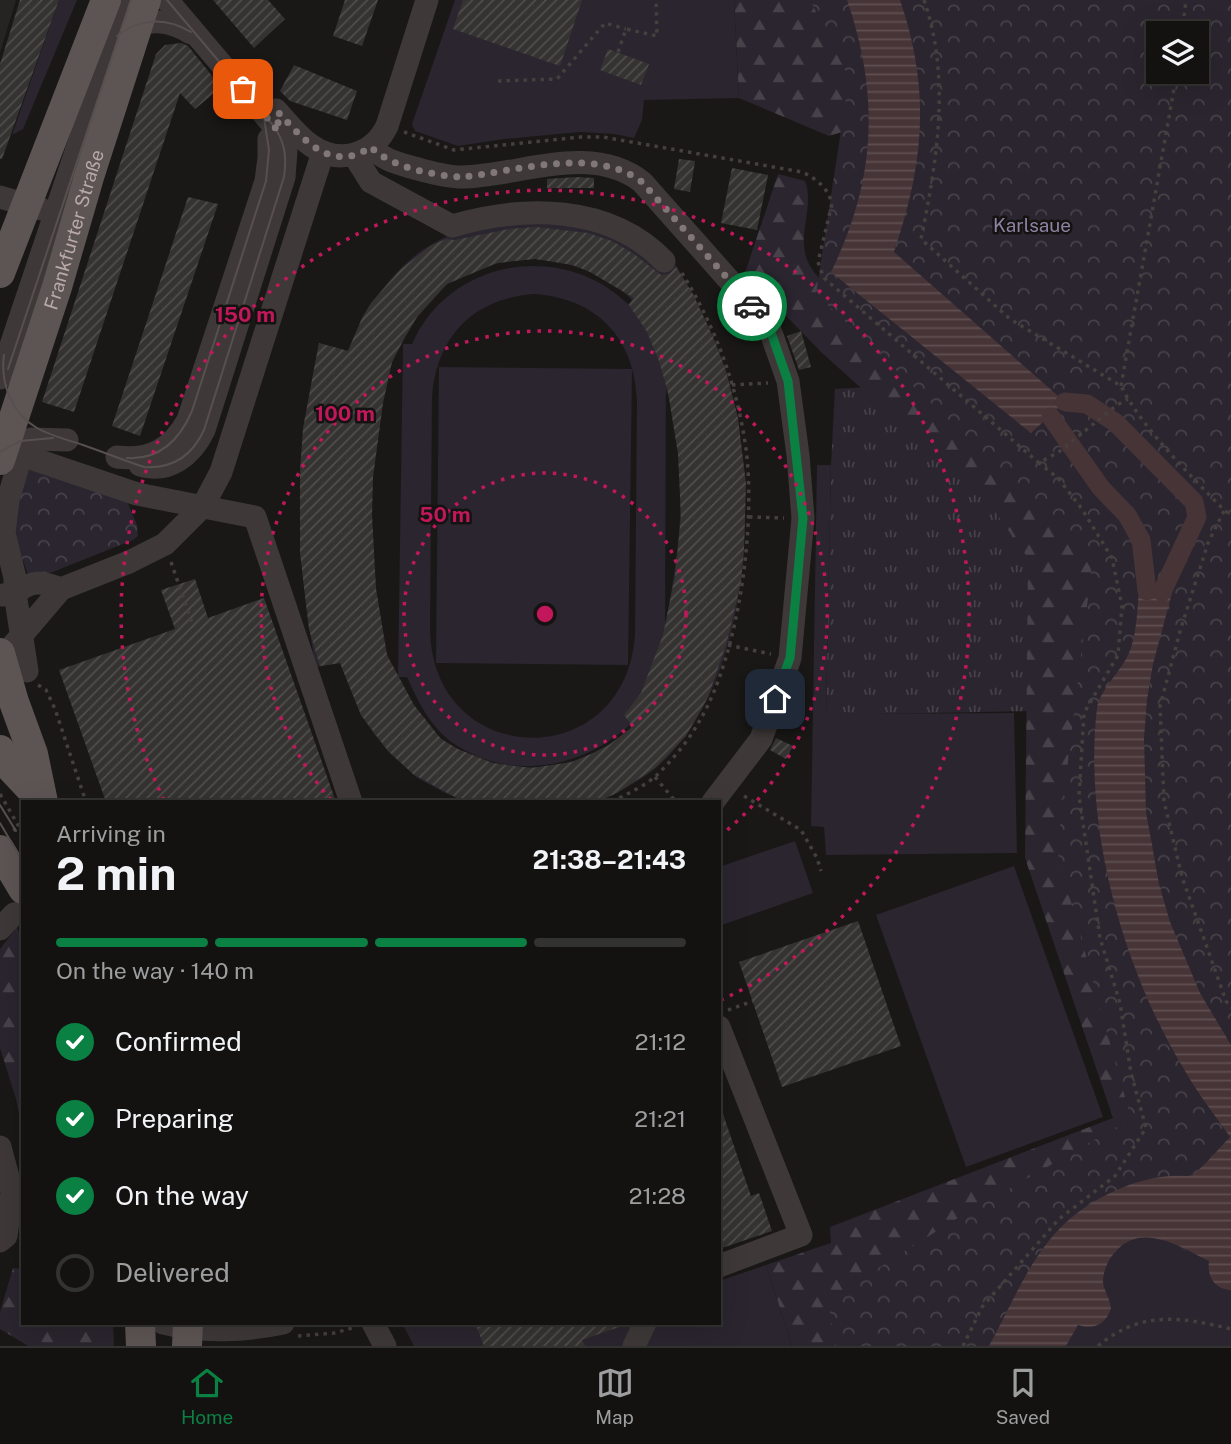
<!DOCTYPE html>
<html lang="en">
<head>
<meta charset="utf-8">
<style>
  body { margin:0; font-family:"Public Sans",sans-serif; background:#1c1b1a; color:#f1f3f6; height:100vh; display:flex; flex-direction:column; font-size:26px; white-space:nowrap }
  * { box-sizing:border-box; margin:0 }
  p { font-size:23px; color:#9d9e9f }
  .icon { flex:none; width:38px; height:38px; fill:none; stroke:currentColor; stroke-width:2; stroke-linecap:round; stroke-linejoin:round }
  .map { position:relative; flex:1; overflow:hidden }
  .drawer { position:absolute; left:21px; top:800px; width:700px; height:525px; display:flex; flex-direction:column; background:#131211; border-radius:0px; box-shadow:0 7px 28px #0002,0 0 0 2px #323231 }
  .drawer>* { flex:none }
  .fabs { position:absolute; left:1146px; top:21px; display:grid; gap:14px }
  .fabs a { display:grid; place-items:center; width:63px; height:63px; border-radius:0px; background:#131211; box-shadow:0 7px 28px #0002,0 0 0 2px #323231; font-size:35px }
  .pin { position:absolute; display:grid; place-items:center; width:60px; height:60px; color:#fff; margin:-30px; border-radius:14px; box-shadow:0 4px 10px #0006 }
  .courier { position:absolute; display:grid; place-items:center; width:70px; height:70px; margin:-35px; border:5px solid #0b8043; border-radius:50%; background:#fff; color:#222; box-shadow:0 2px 9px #0007 }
  .summary em { font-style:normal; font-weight:700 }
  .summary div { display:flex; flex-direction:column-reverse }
  .summary { display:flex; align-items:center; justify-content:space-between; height:119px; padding:0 35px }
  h1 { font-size:46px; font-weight:700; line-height:52px }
  .bar { display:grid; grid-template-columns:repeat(4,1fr); gap:10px 7px; align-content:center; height:84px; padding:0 35px }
  .bar i { height:9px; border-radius:5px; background:#323231 }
  .bar .current { background:#0b8043 }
  .bar p { grid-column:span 4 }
  ol { padding:0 35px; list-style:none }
  li { display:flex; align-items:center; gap:21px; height:77px }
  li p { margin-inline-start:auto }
  li .icon { padding:7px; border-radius:50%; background:#0b8043; color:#fff; stroke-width:4 }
  li:last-child { color:#9d9e9f }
  li i { width:38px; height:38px; border:4px solid #323231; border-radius:50% }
  .tabs { display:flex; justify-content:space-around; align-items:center; height:98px; border-top:2px solid #323231; background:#131211; font-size:19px; color:#9d9e9f }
  .tabs a { display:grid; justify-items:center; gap:4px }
  .tabs .current { color:#0b8043 }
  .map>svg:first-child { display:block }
  .built { fill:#262423 }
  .grass { fill:url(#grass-tufts) }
  .forest { fill:url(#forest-firs); fill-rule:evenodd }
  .park { fill:url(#park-crowns); fill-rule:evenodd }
  .garden { fill:#2a252e; fill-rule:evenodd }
  .water { fill:url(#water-rules) }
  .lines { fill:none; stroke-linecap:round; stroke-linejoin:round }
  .canal { stroke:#473437; stroke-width:19 }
  .building { fill:url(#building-hatch); fill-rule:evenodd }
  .path { stroke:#453f3e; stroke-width:3.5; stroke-dasharray:3.5 5; stroke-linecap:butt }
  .minor { stroke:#3e3938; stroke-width:23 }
  .major { stroke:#5d5554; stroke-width:30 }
  .tram { stroke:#57504f; stroke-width:2 }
  .done { stroke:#817776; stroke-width:7; stroke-dasharray:0 12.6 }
  .route { stroke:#0b8043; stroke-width:9 }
  .ring { fill:none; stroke:#c2185b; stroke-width:3.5; stroke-dasharray:3.5 7 }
  .labels { text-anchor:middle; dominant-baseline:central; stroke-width:5; stroke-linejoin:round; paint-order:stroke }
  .park-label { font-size:19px; fill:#9080a4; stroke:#141312 }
  .street-label { font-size:19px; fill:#b9aaa9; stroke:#141312 }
  .centre { fill:#c2185b; stroke:#141312; stroke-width:3.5 }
  .ring-label { font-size:21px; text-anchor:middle; font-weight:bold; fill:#c2185b; stroke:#141312; stroke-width:5; stroke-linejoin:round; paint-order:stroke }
</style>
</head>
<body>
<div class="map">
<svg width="1231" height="1346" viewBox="0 0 1231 1346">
  <defs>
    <pattern id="grass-tufts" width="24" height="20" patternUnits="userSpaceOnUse" patternTransform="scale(1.75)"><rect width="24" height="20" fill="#2a252e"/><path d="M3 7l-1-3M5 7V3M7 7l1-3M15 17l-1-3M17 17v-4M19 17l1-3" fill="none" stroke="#474249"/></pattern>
    <pattern id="forest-firs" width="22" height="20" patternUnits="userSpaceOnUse" patternTransform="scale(1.75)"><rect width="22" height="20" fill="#2a252e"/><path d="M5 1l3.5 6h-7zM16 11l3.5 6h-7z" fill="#474249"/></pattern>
    <pattern id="park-crowns" width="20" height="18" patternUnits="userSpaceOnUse" patternTransform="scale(1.75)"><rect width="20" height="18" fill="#2a252e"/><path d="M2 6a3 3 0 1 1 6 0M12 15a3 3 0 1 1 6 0" fill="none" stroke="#474249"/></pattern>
    <pattern id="water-rules" width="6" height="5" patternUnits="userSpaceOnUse" patternTransform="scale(1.75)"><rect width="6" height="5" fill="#473437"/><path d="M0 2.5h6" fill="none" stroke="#5f4f51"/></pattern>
    <pattern id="building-hatch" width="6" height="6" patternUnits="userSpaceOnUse" patternTransform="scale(1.75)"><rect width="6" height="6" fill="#353332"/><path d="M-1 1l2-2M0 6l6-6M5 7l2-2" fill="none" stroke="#504e4d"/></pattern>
  </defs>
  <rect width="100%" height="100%" fill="#191817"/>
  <path class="built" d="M0,0H16L0,53Z"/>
  <path class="grass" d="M869,387L1009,506L1040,567L1031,711L826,715L831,465L835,389Z"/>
  <g class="forest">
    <path d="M734,0H829L854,57L855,128L829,136L739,98Z"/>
    <path d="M1231,0L1185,1071L885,1346H792L766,1265L831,1243L830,1227L1113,1118L1025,858L1028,558L989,503L821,352L745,273L778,174L805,181C815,206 796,236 808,262C814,276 836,296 847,308L1119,14ZM1158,33H1197V72H1158Z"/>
    <path d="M17,927L23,943V1134L16,1099L0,1048V949Z"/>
    <path d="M13,1268L23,1269V1323H113L114,1346H28L0,1329V1312Z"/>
  </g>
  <g class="park">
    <path d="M810,0H1231V1346H835L828,1300L951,1222L1131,1119L1057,851L1093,557L816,294L849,78ZM1158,33H1197V72H1158Z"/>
    <path d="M21,456L124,494L137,525L138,536L133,540L45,575L28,574L12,531Z"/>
  </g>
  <g class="garden">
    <path d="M59,0H77L23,129L12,135Z"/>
    <path d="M455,0H734L739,98L644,100L642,120L634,138L614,134L580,132L504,139L458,146L415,131L412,124Z"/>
    <path d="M558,220L622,240L667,272L676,265C698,304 719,343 730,386C758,494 751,666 672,752C652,775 625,790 597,801H464L443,792L416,777L388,751L374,734L361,715L340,663L316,667C294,555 295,454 319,343L348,351C368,299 409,244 466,230C494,223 529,223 558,220ZM535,259C570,262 608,274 632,300L628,304C562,240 449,259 412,344H403L398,677H407C418,701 430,727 453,743C510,782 582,769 631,724L632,726C603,754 562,770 522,767C497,766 468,757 447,743C423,726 397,684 388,657C383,644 382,628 380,615C367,539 368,438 392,363C400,338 425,302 445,286C470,266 506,260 535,259ZM535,294C597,299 634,337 637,400L635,633C627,775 434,771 430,631L432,398C436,337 473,298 535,294ZM666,389C691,459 680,553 665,625Z"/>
    <path d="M439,367L632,369L628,665L436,663Z"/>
    <path d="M817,465H831L826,714L1014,713L1017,853L826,855L824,827L811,826Z"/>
    <path d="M795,841L813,893L719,926V867Z"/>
    <path d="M1014,866L1103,1117L966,1167L876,915Z"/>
    <path d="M1140,1238H1158L1209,1261L1210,1276L1226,1290H1231V1346H1066L1078,1325C1093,1330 1106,1324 1111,1308C1109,1299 1104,1290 1103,1281C1103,1259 1120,1244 1140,1238Z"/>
    <path d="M766,1265L792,1346H414L402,1323H719V1281Z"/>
  </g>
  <g class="water">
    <path d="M847,0H900C931,91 924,163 894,252L1065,402L1031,433L831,272C876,180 880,96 847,0Z"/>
    <path d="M1139,590L1172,593L1153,664L1147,700L1144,738L1146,812L1159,884L1170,922L1200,993L1231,1045V1290C1214,1289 1207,1277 1209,1261C1180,1247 1142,1221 1115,1252C1108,1260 1103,1271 1103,1282C1104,1291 1110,1298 1111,1308C1106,1325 1093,1330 1078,1325L1066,1346H989C1026,1277 1044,1218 1124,1187C1138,1181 1155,1177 1171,1176C1177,1175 1187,1177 1192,1175C1200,1171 1223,1144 1230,1137C1215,1115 1198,1094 1185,1071C1123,970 1083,827 1097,708C1099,691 1122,670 1129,653C1137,634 1137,611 1139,590Z"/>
  </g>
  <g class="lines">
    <g class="canal">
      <path d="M1065,402L1087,404L1116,423L1194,502L1197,517L1162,592"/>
      <path d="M1051,417L1101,488L1127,515L1141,540L1147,591"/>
    </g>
  </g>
  <g class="building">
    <path d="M20,0H59L2,159H0V64Z"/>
    <path d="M213,0H268L285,19L254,48Z"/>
    <path d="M345,0H378L362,46L333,36Z"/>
    <path d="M463,0H582L560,66L453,29Z"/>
    <path d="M181,43L188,46L221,87L195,109L180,93L74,412L42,402L156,54L165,45Z"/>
    <path d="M608,49L649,64L641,85L600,70Z"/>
    <path d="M294,65L357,91L347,120L290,101L280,91Z"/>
    <path d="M679,159L695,161L690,192L674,189Z"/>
    <path d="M732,168L768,175L757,230L721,223Z"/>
    <path d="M577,177L594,178V188H547V179Z"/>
    <path d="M188,197L218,204L140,436L112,426Z"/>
    <path d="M536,227L588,233L612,241L634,254L661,275L669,274L676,267L693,294L713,337L726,371L738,418L746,484L744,549L741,582L726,645L708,697L686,736L655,768L617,793L597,802H464L413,774L388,751L361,715L340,663L320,666L309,629L300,553V471L303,428L319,343L348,351L362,318L371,303L401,269L430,246L446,239L455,240L509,229ZM535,259L573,265L590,272L634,298L629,305L647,332L659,361L668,392L678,454L681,517L675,576L663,635L641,693L624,715L633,727L609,745L591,754L572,762L531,768L493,763L458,749L441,739L414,705L387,655L376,589L372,515L373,477L383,403L392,362L404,339L417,317L447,284L497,263Z"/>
    <path d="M801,331L811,367L799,370L787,336Z"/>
    <path d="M195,579L208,618L264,598L336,802H106L59,670L175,629L161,590Z"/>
    <path d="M776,738L793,746L786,759L770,750Z"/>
    <path d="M858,921L901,1046L782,1087L739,962Z"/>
    <path d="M719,1111H722L751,1196L759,1193L772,1231L719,1249Z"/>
    <path d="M475,1323H624L625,1325L582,1340L585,1346H484Z"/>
  </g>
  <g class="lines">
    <g class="path">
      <path d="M924,0C951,78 937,160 921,239L1010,319L1121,386C1142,428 1191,476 1224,510L1231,515"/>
      <path d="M1182,33L1186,0"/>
      <path d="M618,52L626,29L657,36L656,0"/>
      <path d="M498,81L557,79L605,23L626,29"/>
      <path d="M404,132L454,150L581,137H603L802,172C817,179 828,188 832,204L818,262L824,278L1039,463L1060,451L1117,405L1128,399"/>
      <path d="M732,385L768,383"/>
      <path d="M1121,386L1177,72"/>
      <path d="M1224,511L1208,543L1181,628L1160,706L1164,801L1182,877L1226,1001L1231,1008"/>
      <path d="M749,517L784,518"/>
      <path d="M171,562L192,623"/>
      <path d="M728,645L771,654"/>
      <path d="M38,685L46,690L55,709L86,802"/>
      <path d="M655,777L676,802"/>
      <path d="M0,794L18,825L13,827L16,832"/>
      <path d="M744,796L801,830L817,858L821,871"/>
      <path d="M612,802C626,794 646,786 658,774C674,758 689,740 700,720C739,654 756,525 746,449C737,385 715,325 680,270"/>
      <path d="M728,1010L753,1001"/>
      <path d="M298,1336L334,1333L356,1327"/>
      <path d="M963,1346L982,1307L1059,1219L1115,1176L1146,1128L1131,1073L1120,1003L1100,938L1079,796L1084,713L1118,655L1122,606L1112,558L1082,509L1058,478L1039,463"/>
      <path d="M1098,1346C1141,1310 1181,1317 1231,1329"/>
    </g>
    <g class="minor">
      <path d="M125,30C148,18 169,19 191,33"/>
      <path d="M276,110C287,122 298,137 312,146C339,165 373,155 387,126L427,0"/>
      <path d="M371,147C383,160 397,163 414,168C430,172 446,177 462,177C520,176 590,142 642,182L768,324L788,381L798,455L803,518L790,658L761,739L713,802"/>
      <path d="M354,155L371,182L452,226C523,205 609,204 664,261"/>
      <path d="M0,197L41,209"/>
      <path d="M0,378L127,0"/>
      <path d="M4,449L137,494L255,517L351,802"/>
      <path d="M2,450L31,439L67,440"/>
      <path d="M117,457C150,461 172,449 188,420L266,181L269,158V139L278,131L167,0"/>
      <path d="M140,465C169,474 192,455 204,430L284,177L286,151L278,131V122"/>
      <path d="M15,593V578L4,533L8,500L21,456"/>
      <path d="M15,593C33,580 40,581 61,589"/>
      <path d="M3,595L15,593L27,671"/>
      <path d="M9,650L61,589L129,562L165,544L203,506L221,472L323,152"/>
      <path d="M0,929L14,914L23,912"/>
      <path d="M719,1027L801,1235L719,1266"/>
      <path d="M0,1147L12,1192L6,1236L0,1241"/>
      <path d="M163,1323C200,1333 246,1331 283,1323"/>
      <path d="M373,1323L385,1346"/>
      <path d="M634,1346L645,1323"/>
    </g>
    <g class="major">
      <path d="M0,273L106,0"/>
      <path id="s1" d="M0,460L57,287L89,177L146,0"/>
      <path d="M0,653L14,702L33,754L43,802"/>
      <path d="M0,750L12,769L42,801"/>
      <path d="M0,850L23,889"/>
      <path d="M140,1323L141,1346"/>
      <path d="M187,1346L188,1323"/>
    </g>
    <g class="tram">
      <path d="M117,36C140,18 166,17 191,32"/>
      <path d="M4,355C0,383 12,414 37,428C51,436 68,440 83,445C103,452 123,460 144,467C173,469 192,456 204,430L284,177C287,156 285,141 272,124L167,0"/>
      <path d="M8,369L131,0"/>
      <path d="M0,452L20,441L53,438"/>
      <path d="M127,458C160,460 180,439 192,411L266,181L269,150L264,118"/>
      <path d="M0,805L16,831"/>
      <path d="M0,823L23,862"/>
    </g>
  </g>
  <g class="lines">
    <path class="done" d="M243,89L278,131V112C303,139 331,174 371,147C390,167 435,176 463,177C517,171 595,146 642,182L752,306"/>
    <path class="route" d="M752,306L768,324L788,381L803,518L790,658L775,699"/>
  </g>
  <g class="ring">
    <circle cx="545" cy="614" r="141"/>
    <path d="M331 800A283 283 0 1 1 721 835"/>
    <path d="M164 800A424 424 0 1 1 721 1000"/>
  </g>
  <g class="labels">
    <g class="park-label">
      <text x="1032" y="225">Karlsaue</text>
    </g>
    <g class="street-label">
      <text stroke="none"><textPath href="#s1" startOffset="242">Frankfurter Straße</textPath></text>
    </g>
  </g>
  <circle cx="545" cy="614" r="10" class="centre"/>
  <g class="ring-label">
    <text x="245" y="322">150 m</text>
    <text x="345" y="421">100 m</text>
    <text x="445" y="522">50 m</text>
  </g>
</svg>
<div class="fabs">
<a><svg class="icon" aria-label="layers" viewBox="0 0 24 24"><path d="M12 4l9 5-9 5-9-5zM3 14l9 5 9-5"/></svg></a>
</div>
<div class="pin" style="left:243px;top:89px;background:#ea580c"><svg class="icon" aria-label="bag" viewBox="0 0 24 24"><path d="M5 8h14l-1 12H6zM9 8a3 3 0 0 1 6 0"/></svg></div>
<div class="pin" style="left:775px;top:699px;background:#1f2937"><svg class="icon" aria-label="home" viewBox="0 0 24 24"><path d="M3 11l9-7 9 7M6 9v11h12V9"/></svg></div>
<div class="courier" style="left:752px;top:306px"><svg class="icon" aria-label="car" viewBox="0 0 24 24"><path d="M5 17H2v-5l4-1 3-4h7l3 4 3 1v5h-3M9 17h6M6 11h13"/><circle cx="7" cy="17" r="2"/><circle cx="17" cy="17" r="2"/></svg></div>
<section class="drawer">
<div class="summary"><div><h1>2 min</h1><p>Arriving in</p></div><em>21:38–21:43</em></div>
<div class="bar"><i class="current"></i><i class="current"></i><i class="current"></i><i></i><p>On the way · 140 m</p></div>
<ol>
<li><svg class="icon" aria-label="check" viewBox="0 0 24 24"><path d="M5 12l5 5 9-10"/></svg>Confirmed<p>21:12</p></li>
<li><svg class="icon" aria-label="check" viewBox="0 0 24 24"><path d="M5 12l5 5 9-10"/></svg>Preparing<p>21:21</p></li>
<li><svg class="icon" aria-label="check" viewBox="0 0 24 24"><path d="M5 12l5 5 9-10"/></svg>On the way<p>21:28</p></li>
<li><i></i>Delivered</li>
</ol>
</section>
</div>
<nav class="tabs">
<a class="current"><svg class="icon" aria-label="home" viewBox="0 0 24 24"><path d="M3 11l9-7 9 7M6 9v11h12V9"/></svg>Home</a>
<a><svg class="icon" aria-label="map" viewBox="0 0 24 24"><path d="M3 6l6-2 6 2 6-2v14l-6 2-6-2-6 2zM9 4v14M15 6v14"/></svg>Map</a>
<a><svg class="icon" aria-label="saved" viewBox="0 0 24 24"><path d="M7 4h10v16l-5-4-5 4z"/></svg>Saved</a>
</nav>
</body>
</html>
